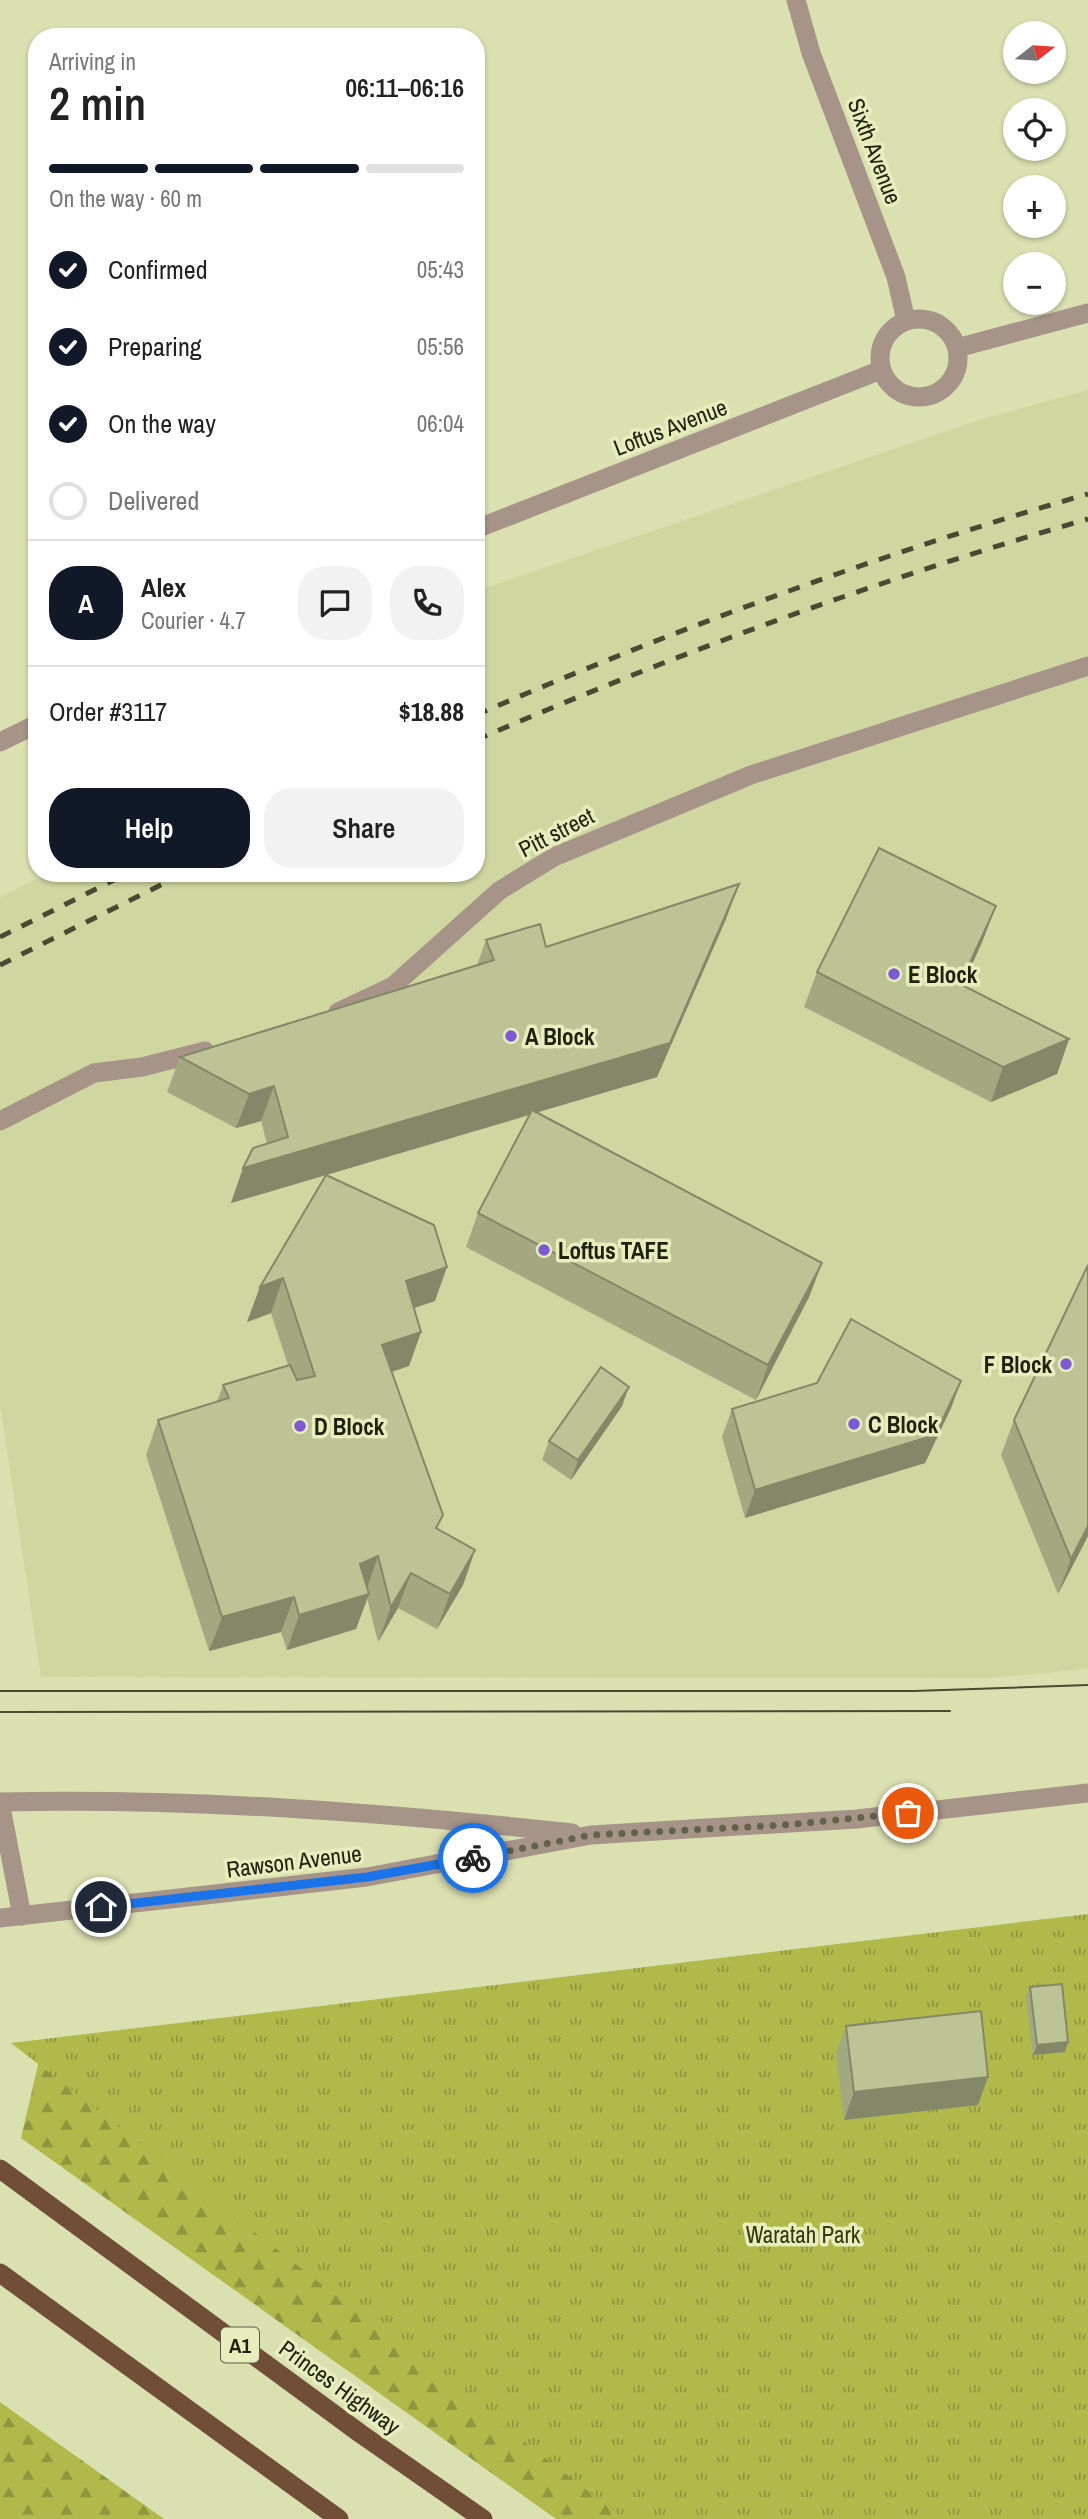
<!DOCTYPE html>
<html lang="en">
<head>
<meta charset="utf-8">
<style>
  body { margin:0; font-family:"Archivo Narrow",sans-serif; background:#f2f2f2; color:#222; height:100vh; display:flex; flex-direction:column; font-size:26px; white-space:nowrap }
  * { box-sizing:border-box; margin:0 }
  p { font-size:23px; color:#767676 }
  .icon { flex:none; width:38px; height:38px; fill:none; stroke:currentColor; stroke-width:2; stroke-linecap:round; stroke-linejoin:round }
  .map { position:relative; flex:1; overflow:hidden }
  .side { position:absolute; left:28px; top:28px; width:457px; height:854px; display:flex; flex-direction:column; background:#fff; border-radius:28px; box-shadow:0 2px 5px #0004 }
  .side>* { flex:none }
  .needle { width:46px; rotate:73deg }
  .controls { position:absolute; left:1003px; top:21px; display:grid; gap:14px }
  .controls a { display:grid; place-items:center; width:63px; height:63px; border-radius:50%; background:#fff; box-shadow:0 2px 5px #0004; font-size:35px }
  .pin { position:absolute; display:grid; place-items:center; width:60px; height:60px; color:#fff; margin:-30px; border:4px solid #fff; border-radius:50%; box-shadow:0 2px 7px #0007 }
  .courier { position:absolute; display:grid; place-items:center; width:70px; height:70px; margin:-35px; border:5px solid #1a73e8; border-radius:50%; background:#fff; color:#222; box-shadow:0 2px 9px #0007 }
  .overview em { font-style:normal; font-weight:600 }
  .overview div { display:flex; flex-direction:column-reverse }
  .overview { display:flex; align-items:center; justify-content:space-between; height:119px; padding:0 21px }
  h1 { font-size:46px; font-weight:600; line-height:52px }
  .bar { display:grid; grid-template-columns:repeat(4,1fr); gap:10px 7px; align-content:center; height:84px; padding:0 21px }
  .bar i { height:9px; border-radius:5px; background:#e0e0e0 }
  .bar .on { background:#111827 }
  .bar p { grid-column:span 4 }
  .line { display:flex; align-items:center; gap:18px; padding:0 21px; border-top:2px solid #e0e0e0 }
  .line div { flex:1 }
  .round { display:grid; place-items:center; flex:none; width:74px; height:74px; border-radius:28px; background:#f2f2f2 }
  ol { padding:0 21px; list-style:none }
  li { display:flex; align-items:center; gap:21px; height:77px }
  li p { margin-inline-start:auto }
  li .icon { padding:7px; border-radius:50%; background:#111827; color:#fff; stroke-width:4 }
  li:last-child { color:#767676 }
  li i { width:38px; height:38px; border:4px solid #e0e0e0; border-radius:50% }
  .action { display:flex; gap:14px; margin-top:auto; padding:14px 21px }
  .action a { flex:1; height:80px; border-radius:28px; background:#111827; color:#fff; font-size:28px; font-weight:600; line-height:80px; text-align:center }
  .action a+a { background:#f2f2f2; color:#222 }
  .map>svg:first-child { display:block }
  .built { fill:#d0d6a0 }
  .forest { fill:url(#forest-firs) }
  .park { fill:url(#park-tufts) }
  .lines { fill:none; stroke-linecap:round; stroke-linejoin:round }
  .service { stroke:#a79489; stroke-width:19 }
  .minor { stroke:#a79489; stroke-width:19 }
  .tertiary { stroke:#a79489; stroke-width:19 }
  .trunk { stroke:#704e38; stroke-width:19 }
  .tram { stroke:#484a32; stroke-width:2 }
  .rail { stroke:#484a32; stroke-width:5; stroke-dasharray:12 12; stroke-linecap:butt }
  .wall { fill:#a3a880 }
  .shaded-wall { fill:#858868 }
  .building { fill:#bec395; stroke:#858868; stroke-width:2 }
  .done { stroke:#616448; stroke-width:7; stroke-dasharray:0 12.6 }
  .route { stroke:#1a73e8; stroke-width:9 }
  .poi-dot { fill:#7d5ad4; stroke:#e8edbe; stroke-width:2.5 }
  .labels { text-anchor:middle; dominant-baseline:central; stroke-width:7; stroke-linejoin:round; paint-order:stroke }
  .shield { fill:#e8edbe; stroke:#5c5f44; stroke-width:2 }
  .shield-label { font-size:21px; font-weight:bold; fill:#202210 }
  .street-label { font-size:23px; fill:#202210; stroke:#e8edbe }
  .poi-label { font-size:23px; font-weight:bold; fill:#202210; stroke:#e8edbe; text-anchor:start }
  .park-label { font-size:23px; fill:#353809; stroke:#e8edbe }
</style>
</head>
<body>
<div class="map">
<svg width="1088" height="2519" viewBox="0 0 1088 2519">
  <defs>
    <pattern id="forest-firs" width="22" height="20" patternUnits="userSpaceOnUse" patternTransform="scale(1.75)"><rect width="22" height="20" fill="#b1b94b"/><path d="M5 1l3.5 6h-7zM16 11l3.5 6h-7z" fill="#90963d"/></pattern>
    <pattern id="park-tufts" width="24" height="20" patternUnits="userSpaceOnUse" patternTransform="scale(1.75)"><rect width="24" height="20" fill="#b1b94b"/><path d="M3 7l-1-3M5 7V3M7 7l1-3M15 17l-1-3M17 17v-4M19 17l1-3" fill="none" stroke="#90963d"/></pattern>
  </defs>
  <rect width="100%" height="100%" fill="#dbe0b1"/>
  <path class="built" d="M1088,390V1669L990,1678L41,1677L0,1404V897L49,873H476V672L480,670L476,660V591L982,419Z"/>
  <g class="forest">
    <path d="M43,2043L659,2519H556L21,2138Z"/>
    <path d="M0,2402L164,2519H0Z"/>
  </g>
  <path class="park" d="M1088,1914V2519H624L11,2043Z"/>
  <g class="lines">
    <g class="service">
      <path d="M338,1012L393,986L499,891L554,857L751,775L1088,666"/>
      <path d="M0,1121L94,1073L142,1067L205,1051"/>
    </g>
    <path class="minor" d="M796,0L811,53L896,277L906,321"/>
    <g class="tertiary">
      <circle cx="919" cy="358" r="39"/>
      <path d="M957,348L1088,313"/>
      <path d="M476,529L881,370"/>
      <path d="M0,742L37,724"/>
      <path d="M0,1802C191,1798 382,1812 572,1833"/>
      <path d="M0,1802L22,1916"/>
      <path d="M0,1918L367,1877L591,1835L857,1819L1088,1793"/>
    </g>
    <g class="trunk">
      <path d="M0,2169L361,2434L483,2519"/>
      <path d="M0,2273L339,2519"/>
    </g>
    <g class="tram">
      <path d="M0,1691H914L1088,1685"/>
      <path d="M0,1712L950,1711"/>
    </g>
    <g class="rail">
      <path d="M476,715C675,629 880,554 1088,494"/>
      <path d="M476,740C675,654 880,579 1088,519"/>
      <path d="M0,937L128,873"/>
      <path d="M0,965L185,873"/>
    </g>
  </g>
  <g class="wall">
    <path d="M726,919L657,1077L538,1112L822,1263L809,1297L756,1400L466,1247L478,1213L530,1115L231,1203L243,1168L267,1144L261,1121L236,1128L167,1092L180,1057L477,965L486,940L546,947Z"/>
    <path d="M983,940L963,985L1069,1039L1057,1074L991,1102L804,1007L817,972Z"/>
    <path d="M326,1175L435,1301L414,1308L421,1332L409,1366L392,1372L438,1529L475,1550L463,1585L437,1629L398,1608L378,1642L367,1598L356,1629L287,1650L281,1632L209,1651L146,1455L158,1420L217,1402L223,1385L288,1365L271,1313L247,1322L260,1287Z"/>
    <path d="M961,1381L951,1408L925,1463L745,1518L722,1437L732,1409Z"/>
    <path d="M622,1406L571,1480L542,1460L549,1441Z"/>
    <path d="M1014,1420L1088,1536L1058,1594L1001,1455Z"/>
    <path d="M1030,1987L1065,2052L1033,2055L1026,1997Z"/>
    <path d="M846,2026L978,2105L844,2120L836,2053Z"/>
  </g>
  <g class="shaded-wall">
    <path d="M739,884L726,919L657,1077L231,1203L243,1168Z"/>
    <path d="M996,906L983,940L948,1018L960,984Z"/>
    <path d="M1069,1039L1057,1074L991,1102L1003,1067Z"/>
    <path d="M274,1086L261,1121L236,1128L249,1094Z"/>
    <path d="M822,1263L809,1297L756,1400L768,1365Z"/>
    <path d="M447,1267L435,1301L393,1315L406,1281Z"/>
    <path d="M283,1278L271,1313L247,1322L260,1287Z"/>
    <path d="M421,1332L409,1366L369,1379L382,1345Z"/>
    <path d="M961,1381L951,1408L925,1463L745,1518L755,1490Z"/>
    <path d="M629,1387L622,1406L571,1480L578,1460Z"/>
    <path d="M1088,1526V1536L1058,1594L1071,1559Z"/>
    <path d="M475,1550L463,1585L437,1629L450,1594Z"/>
    <path d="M378,1556L366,1591L360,1564Z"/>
    <path d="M411,1573L398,1608L378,1642L391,1607Z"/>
    <path d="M369,1594L356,1629L287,1650L299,1615Z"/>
    <path d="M294,1597L281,1632L209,1651L222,1617Z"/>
    <path d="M1068,2042L1065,2052L1033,2055L1037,2045Z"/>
    <path d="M988,2077L978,2105L844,2120L854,2092Z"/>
  </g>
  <g class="building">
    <path d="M879,848L996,906L960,984L1069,1039L1003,1067L817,972Z"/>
    <path d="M739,884L670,1043L243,1168L253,1148L288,1137L274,1086L249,1094L180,1057L494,960L486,940L540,924L546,947Z"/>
    <path d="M532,1110L822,1263L768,1365L478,1213Z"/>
    <path d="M326,1175L434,1225L447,1267L406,1281L421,1332L382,1345L443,1515L436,1528L475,1550L450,1594L411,1573L391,1607L378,1556L360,1564L369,1594L299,1615L294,1597L222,1617L158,1420L229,1398L223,1385L290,1365L297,1380L315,1376L283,1278L260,1287Z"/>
    <path d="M1088,1265V1526L1071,1559L1014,1420Z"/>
    <path d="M851,1319L961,1381L935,1435L755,1490L732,1409L817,1383Z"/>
    <path d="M601,1367L629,1387L578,1460L549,1441Z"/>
    <path d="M1062,1984L1068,2042L1037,2045L1030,1987Z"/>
    <path d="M981,2011L988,2077L854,2092L846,2026Z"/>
  </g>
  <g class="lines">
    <path class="done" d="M473,1858L591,1835L784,1825L908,1813"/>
    <path class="route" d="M101,1907L367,1877L473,1858"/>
  </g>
  <g class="poi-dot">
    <circle cx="894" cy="974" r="7"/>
    <circle cx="511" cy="1036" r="7"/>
    <circle cx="544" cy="1250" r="7"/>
    <circle cx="1066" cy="1364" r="7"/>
    <circle cx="854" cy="1424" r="7"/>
    <circle cx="300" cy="1426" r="7"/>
  </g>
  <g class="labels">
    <rect class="shield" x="221" y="2327.5" width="38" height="35" rx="5"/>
    <g class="shield-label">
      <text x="240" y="2345">A1</text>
    </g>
    <g class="street-label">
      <text transform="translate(875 151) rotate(69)">Sixth Avenue</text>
      <text transform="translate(670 427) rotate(-21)">Loftus Avenue</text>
      <text transform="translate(556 832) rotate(-27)">Pitt street</text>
      <text transform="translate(294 1861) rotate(-7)">Rawson Avenue</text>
      <text transform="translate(340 2387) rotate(36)">Princes Highway</text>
    </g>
    <g class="poi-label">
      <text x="908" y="974">E Block</text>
      <text x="525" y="1036">A Block</text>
      <text x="558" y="1250">Loftus TAFE</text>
      <text x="1052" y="1364" text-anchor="end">F Block</text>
      <text x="868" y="1424">C Block</text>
      <text x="314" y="1426">D Block</text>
    </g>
    <g class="park-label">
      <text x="803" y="2234">Waratah Park</text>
    </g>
  </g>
</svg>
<div class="controls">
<a><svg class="needle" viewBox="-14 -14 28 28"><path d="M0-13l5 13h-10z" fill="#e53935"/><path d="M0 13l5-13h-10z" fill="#767676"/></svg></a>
<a><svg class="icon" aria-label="locate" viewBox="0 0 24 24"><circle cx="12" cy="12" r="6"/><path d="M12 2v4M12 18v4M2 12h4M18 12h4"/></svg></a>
<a>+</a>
<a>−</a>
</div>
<div class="pin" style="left:908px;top:1813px;background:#ea580c"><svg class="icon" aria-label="bag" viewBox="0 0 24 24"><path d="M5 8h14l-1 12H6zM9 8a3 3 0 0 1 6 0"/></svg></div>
<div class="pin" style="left:101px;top:1907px;background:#1f2937"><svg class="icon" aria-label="home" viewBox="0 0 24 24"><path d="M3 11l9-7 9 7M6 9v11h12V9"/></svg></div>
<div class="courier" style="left:473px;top:1858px"><svg class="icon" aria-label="bike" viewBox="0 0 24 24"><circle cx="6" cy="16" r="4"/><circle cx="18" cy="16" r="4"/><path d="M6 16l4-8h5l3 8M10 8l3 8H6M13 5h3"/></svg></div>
<section class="side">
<div class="overview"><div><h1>2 min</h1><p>Arriving in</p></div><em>06:11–06:16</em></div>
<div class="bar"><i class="on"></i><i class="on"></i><i class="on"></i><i></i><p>On the way · 60 m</p></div>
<ol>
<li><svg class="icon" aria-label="check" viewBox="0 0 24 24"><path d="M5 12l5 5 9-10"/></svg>Confirmed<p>05:43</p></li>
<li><svg class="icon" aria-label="check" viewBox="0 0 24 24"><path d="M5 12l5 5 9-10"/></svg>Preparing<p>05:56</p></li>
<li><svg class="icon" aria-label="check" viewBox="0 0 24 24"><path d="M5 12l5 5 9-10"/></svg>On the way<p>06:04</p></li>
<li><i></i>Delivered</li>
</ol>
<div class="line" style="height:126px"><b class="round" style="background:#111827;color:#fff">A</b><div><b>Alex</b><p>Courier · 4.7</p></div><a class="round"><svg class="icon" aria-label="chat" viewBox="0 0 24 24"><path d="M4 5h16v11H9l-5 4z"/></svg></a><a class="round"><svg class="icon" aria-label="phone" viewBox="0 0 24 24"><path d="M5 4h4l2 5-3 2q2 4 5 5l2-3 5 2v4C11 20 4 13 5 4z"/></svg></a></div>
<div class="line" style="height:91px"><div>Order #3117</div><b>$18.88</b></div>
<div class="action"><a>Help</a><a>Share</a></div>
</section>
</div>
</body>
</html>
